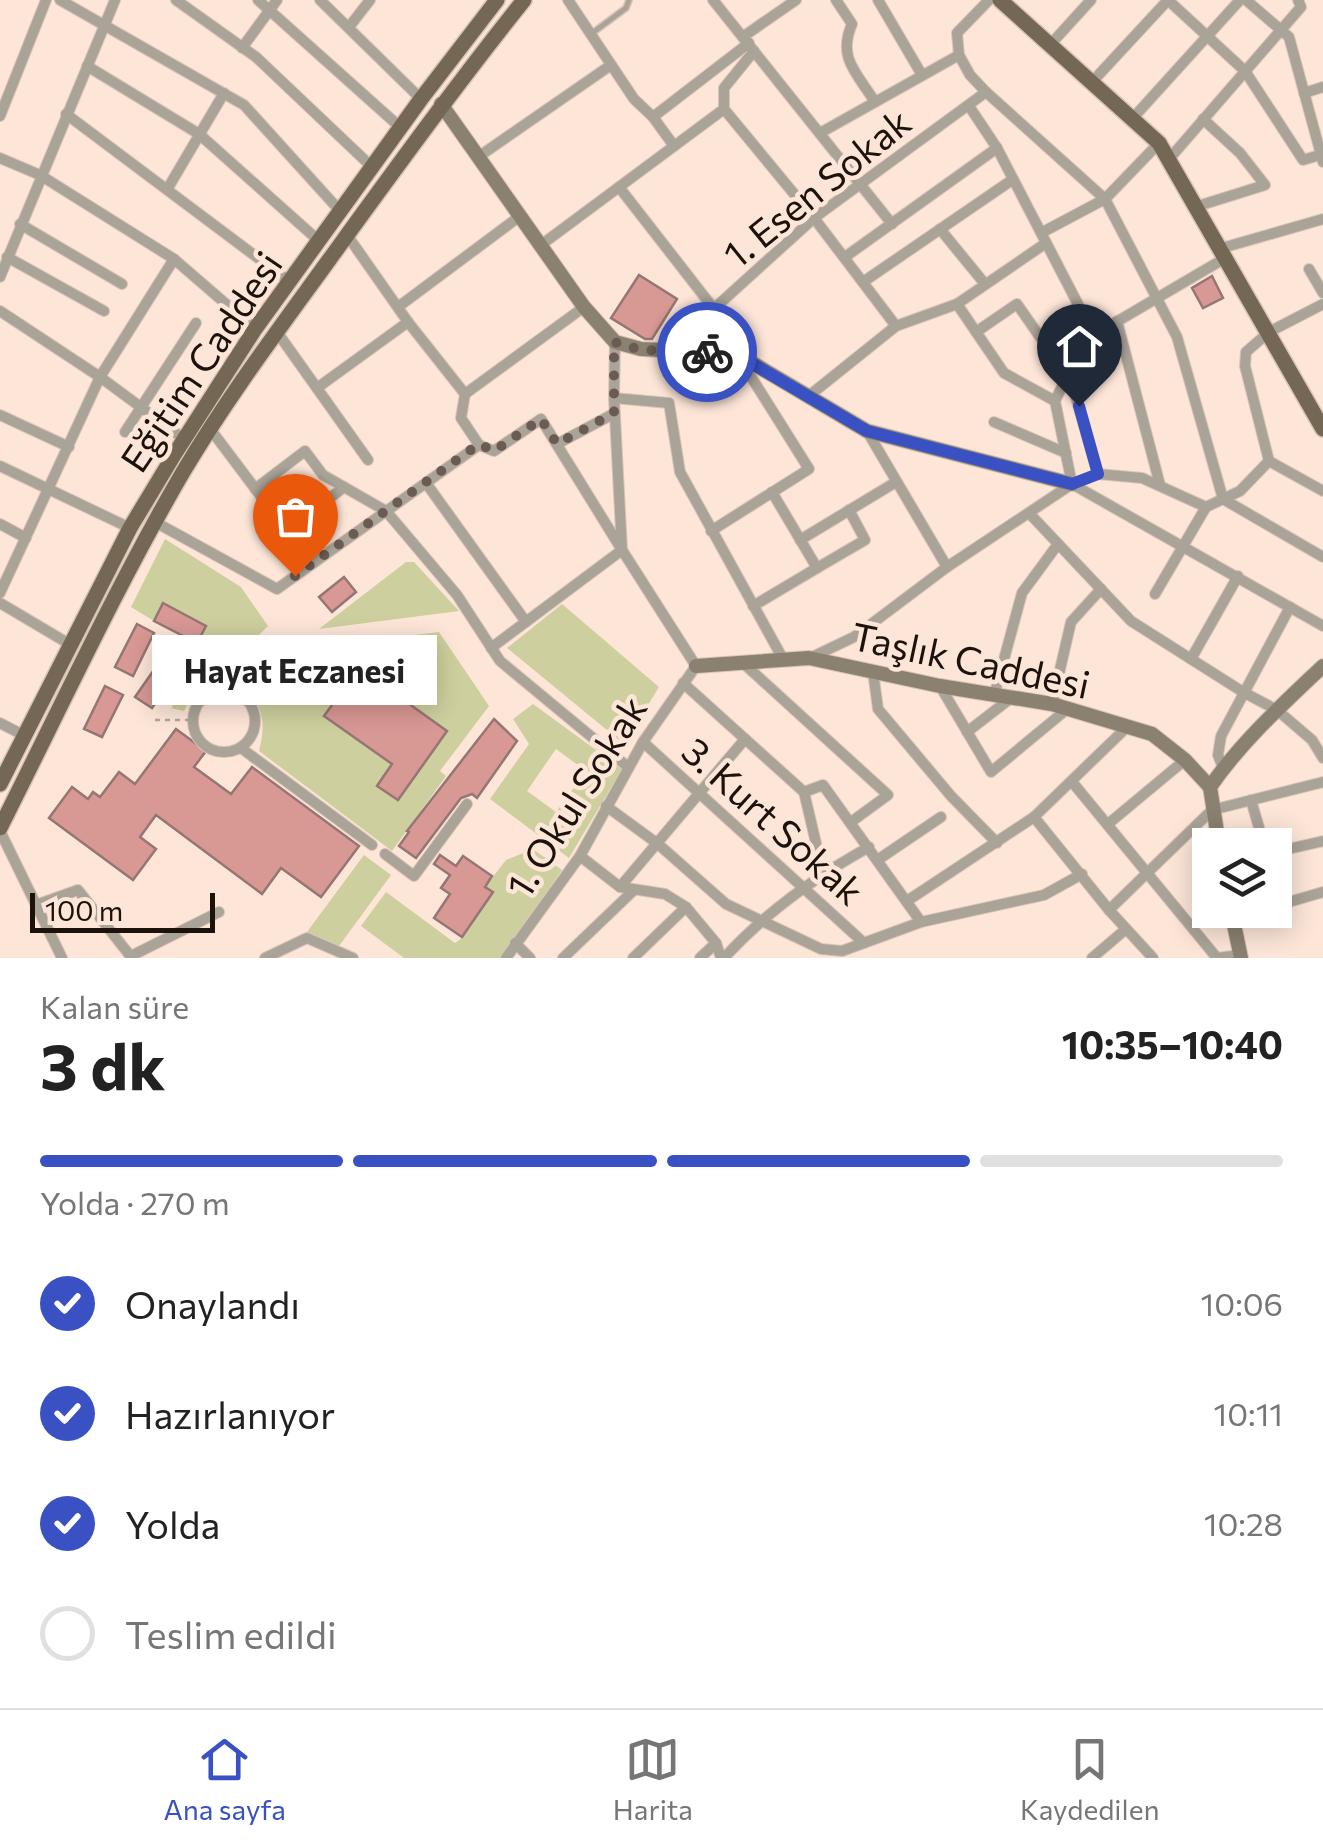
<!DOCTYPE html>
<html lang="tr">
<head>
<meta charset="utf-8">
<style>
  body { margin:0; font-family:Commissioner,sans-serif; background:#f2f2f2; color:#222; height:100vh; display:flex; flex-direction:column; font-size:38px; white-space:nowrap }
  * { box-sizing:border-box; margin:0 }
  p { font-size:32px; color:#767676 }
  .icon { flex:none; width:55px; height:55px; fill:none; stroke:currentColor; stroke-width:2; stroke-linecap:round; stroke-linejoin:round }
  .map { position:relative; height:958px; overflow:hidden }
  .side { display:flex; flex-direction:column; background:#fff; flex:1 }
  .side>* { flex:none }
  .controls { position:absolute; left:1192px; top:828px; display:grid; gap:20px }
  .controls a { display:grid; place-items:center; width:100px; height:100px; border-radius:0px; background:#fff; box-shadow:0 5px 25px #0003; font-size:50px }
  .scale { position:absolute; left:30px; bottom:25px; width:185px; box-sizing:border-box; padding-left:10px; border:5px solid #1b120c; border-top:0; font-size:28px; line-height:35px; white-space:nowrap; color:#1b120c; -webkit-text-stroke:8px #fde6d8; paint-order:stroke }
  .pin { position:absolute; display:grid; place-items:center; width:85px; height:85px; color:#fff; margin:-102px -42px; border-radius:50% 50% 50% 0; rotate:-45deg; box-shadow:0 0 10px #0007 }
  .pin .icon { rotate:45deg }
  .courier { position:absolute; display:grid; place-items:center; width:100px; height:100px; margin:-50px; border:8px solid #3951c3; border-radius:50%; background:#fff; color:#222; box-shadow:0 2px 12px #0007 }
  .bubble { position:absolute; height:70px; border-radius:0px; background:#fff; box-shadow:0 5px 25px #0003; font-size:32px; font-weight:700; line-height:70px; text-align:center }
  .head em { font-style:normal; font-weight:700 }
  .head div { display:flex; flex-direction:column-reverse }
  .head { display:flex; align-items:center; justify-content:space-between; height:170px; padding:0 40px }
  h1 { font-size:65px; font-weight:700; line-height:75px }
  .bar { display:grid; grid-template-columns:repeat(4,1fr); gap:15px 10px; align-content:center; height:120px; padding:0 40px }
  .bar i { height:12px; border-radius:8px; background:#e0e0e0 }
  .bar .current { background:#3951c3 }
  .bar p { grid-column:span 4 }
  ol { padding:0 40px; list-style:none }
  li { display:flex; align-items:center; gap:30px; height:110px }
  li p { margin-inline-start:auto }
  li .icon { padding:10px; border-radius:50%; background:#3951c3; color:#fff; stroke-width:4 }
  li:last-child { color:#767676 }
  li i { width:55px; height:55px; border:5px solid #e0e0e0; border-radius:50% }
  .tabs { display:flex; justify-content:space-around; align-items:center; height:140px; border-top:2px solid #e0e0e0; background:#fff; font-size:28px; color:#767676 }
  .tabs a { display:grid; justify-items:center; gap:5px }
  .tabs .current { color:#3951c3 }
  .map>svg:first-child { display:block }
  .green { fill:#cecf9e; fill-rule:evenodd }
  .building { fill:#d89894; stroke:#957674; stroke-width:2.5 }
  .lines { fill:none; stroke-linecap:round; stroke-linejoin:round }
  .lane-casing { stroke:#d9c4b7; stroke-width:8 }
  .street-casing { stroke:#d9c4b7; stroke-width:12 }
  .secondary-casing { stroke:#d9c4b7; stroke-width:16 }
  .primary-casing { stroke:#d9c4b7; stroke-width:18 }
  .path { stroke:#b6a398; stroke-width:2.5; stroke-dasharray:5 5; stroke-linecap:butt }
  .lane { stroke:#aaa398; stroke-width:5 }
  .street { stroke:#aaa398; stroke-width:10 }
  .secondary { stroke:#8b8171; stroke-width:14 }
  .primary { stroke:#746854; stroke-width:15 }
  .done { stroke:#6a5c53; stroke-width:10; stroke-dasharray:0 18 }
  .route { stroke:#3951c3; stroke-width:12 }
  .labels { text-anchor:middle; dominant-baseline:central; stroke-width:9; stroke-linejoin:round; paint-order:stroke }
  .street-label { font-size:38px; fill:#1b120c; stroke:#fde6d8 }
</style>
</head>
<body>
<div class="map">
<svg width="1323" height="958" viewBox="0 0 1323 958">
  <rect width="100%" height="100%" fill="#fde6d8"/>
  <g class="green">
    <path d="M165,539L241,587L268,626L257,637L197,643L206,627L163,604L154,621L131,607Z"/>
    <path d="M406,562H414L459,611L319,629Z"/>
    <path d="M562,604L659,687L624,744L507,648Z"/>
    <path d="M439,632L489,706L440,771L446,776L392,851L259,751C265,727 264,715 252,693L281,651ZM359,668L447,731L392,764L325,716Z"/>
    <path d="M245,651L259,655L238,683C209,675 197,686 184,711L171,708L204,665Z"/>
    <path d="M533,704L622,769L569,858L490,799L529,744L513,719ZM556,749L586,771L556,812L527,791Z"/>
    <path d="M533,849L562,870L501,958H404L361,926L386,892L455,943L463,937L493,893L485,887L506,860Z"/>
    <path d="M364,855L391,875L339,946L307,932Z"/>
  </g>
  <g class="building">
    <path d="M639,275L677,299L652,339H645L611,318Z"/>
    <path d="M1212,276L1223,298L1203,308L1192,288Z"/>
    <path d="M344,577L356,592L332,612L319,597Z"/>
    <path d="M163,603L206,626L197,643L154,621Z"/>
    <path d="M137,624L154,633L133,676L115,667Z"/>
    <path d="M163,657L179,669L152,708L135,697Z"/>
    <path d="M359,668L447,731L398,800L377,786L392,764L324,716Z"/>
    <path d="M105,686L123,695L102,737L84,729Z"/>
    <path d="M494,719L517,741L477,798L472,794L461,798L416,858L399,846L409,832L407,831Z"/>
    <path d="M176,729L206,751L194,767L231,794L252,767L359,846L321,897L281,868L262,894L156,815L140,837L156,849L133,880L49,818L72,787L88,799L93,792L100,797L119,772L135,784Z"/>
    <path d="M440,855L456,866L463,856L492,876L485,887L493,892L462,937L434,918L450,894L441,888L450,875L434,864Z"/>
  </g>
  <g class="lines">
    <defs>
      <path id="lane" d="M591,34L626,8L629,0"/>
      <g id="street">
        <path d="M60,0L244,105L340,211"/>
        <path d="M176,0L256,57L372,167"/>
        <path d="M258,0L401,128"/>
        <path d="M320,0L421,99"/>
        <path d="M568,0L634,99L653,117L749,43"/>
        <path d="M713,0L892,224"/>
        <path d="M836,0L852,24C837,58 857,73 875,102"/>
        <path d="M878,0L922,75"/>
        <path d="M1168,0L1245,71L1303,160L1323,154"/>
        <path d="M1246,0L1289,37L1323,162"/>
        <path d="M349,27L370,0"/>
        <path d="M744,36L796,0"/>
        <path d="M1050,45L1091,0"/>
        <path d="M242,48L277,0"/>
        <path d="M959,55L970,75L986,92L1105,199L1177,337L1223,499"/>
        <path d="M87,66L199,134L319,241"/>
        <path d="M1092,82L1168,0"/>
        <path d="M1304,93L1323,87"/>
        <path d="M969,106L997,148L1094,335"/>
        <path d="M724,109L814,218L896,326"/>
        <path d="M66,114L290,282"/>
        <path d="M0,116L46,0"/>
        <path d="M653,117L674,146"/>
        <path d="M1133,118L1240,0"/>
        <path d="M820,133L959,55L957,33L989,0"/>
        <path d="M478,157L611,65"/>
        <path d="M0,158L40,175L174,259L255,329"/>
        <path d="M1170,158L1301,7L1298,0"/>
        <path d="M619,187L714,309"/>
        <path d="M168,188L224,93"/>
        <path d="M1198,206L1265,185L1240,153L1203,119"/>
        <path d="M20,224L122,284"/>
        <path d="M940,229L985,284"/>
        <path d="M1041,233L1105,199L1159,143"/>
        <path d="M347,235L408,322L465,394L461,418L479,445"/>
        <path d="M541,245L724,109V88L754,51"/>
        <path d="M1222,248L1323,219"/>
        <path d="M7,257L104,311"/>
        <path d="M845,257L997,148"/>
        <path d="M1309,269L1323,293"/>
        <path d="M0,277L115,0"/>
        <path d="M863,282L1012,180"/>
        <path d="M957,304L1004,373L1055,401"/>
        <path d="M398,307L520,216"/>
        <path d="M0,311L100,377L184,439"/>
        <path d="M1117,321L1160,485"/>
        <path d="M277,332L368,460"/>
        <path d="M976,332L1017,304L1040,337L1079,357"/>
        <path d="M686,334L814,218L986,92"/>
        <path d="M1069,373L1098,474"/>
        <path d="M317,388L408,322"/>
        <path d="M465,394L584,307"/>
        <path d="M810,395L896,326L957,304L1046,243"/>
        <path d="M614,398L669,403L680,472L783,659"/>
        <path d="M0,415L69,447"/>
        <path d="M994,422L1066,453"/>
        <path d="M211,430L312,564"/>
        <path d="M867,431L947,567"/>
        <path d="M125,432L196,323"/>
        <path d="M557,444L615,413"/>
        <path d="M1269,461L1245,366L1246,352L1269,332L1323,304"/>
        <path d="M0,466L130,528"/>
        <path d="M426,483L526,622"/>
        <path d="M1072,484L1055,401L1069,372L1094,335L1227,257"/>
        <path d="M1072,484L1323,626"/>
        <path d="M255,489L305,451L323,475L386,511L457,595L500,661L628,767"/>
        <path d="M1223,499L1323,557"/>
        <path d="M1029,513L1131,621L1243,692L1277,710L1312,740L1323,758"/>
        <path d="M155,522L277,589L479,445L494,451L541,419L622,550L491,648"/>
        <path d="M0,524L26,538"/>
        <path d="M287,531L344,487"/>
        <path d="M711,531L809,469L738,356"/>
        <path d="M800,540L896,482"/>
        <path d="M817,568L865,540L849,510"/>
        <path d="M0,593L100,377L174,259"/>
        <path d="M1155,594L1206,507"/>
        <path d="M0,603L71,645"/>
        <path d="M753,606L817,568L772,492"/>
        <path d="M810,658L854,637L947,567L1072,484L1098,474L1142,478L1206,507L1240,491L1269,461L1323,491"/>
        <path d="M1191,659L1238,576"/>
        <path d="M742,662L888,795L851,822"/>
        <path d="M873,672L878,709L951,796L997,843"/>
        <path d="M683,683L804,792L823,873"/>
        <path d="M940,686L991,772L1066,710"/>
        <circle cx="224" cy="721" r="31"/>
        <path d="M994,696L1022,593L1058,544"/>
        <path d="M1052,704L1071,622L1101,589"/>
        <path d="M0,723L25,736"/>
        <path d="M967,732L1011,698"/>
        <path d="M643,742L864,943"/>
        <path d="M241,748L372,845"/>
        <path d="M1223,768L1218,755L1221,736L1290,607"/>
        <path d="M1073,783L1217,958L1240,955"/>
        <path d="M804,792L823,785L921,922"/>
        <path d="M1251,800L1264,845"/>
        <path d="M606,806L658,844L726,904L821,949L842,951L921,922L1044,895L1082,874"/>
        <path d="M1034,817L1109,910L1153,958"/>
        <path d="M1108,824L1185,760"/>
        <path d="M0,831L62,958"/>
        <path d="M1275,852L1323,841"/>
        <path d="M385,854L414,876L467,804"/>
        <path d="M580,856L620,887L665,894L686,907L716,943L721,958"/>
        <path d="M879,859L941,817"/>
        <path d="M620,887L745,739"/>
        <path d="M907,901L1034,817L1127,727"/>
        <path d="M36,905L78,890L132,958"/>
        <path d="M1275,906L1323,892"/>
        <path d="M1109,910L1212,810L1323,782"/>
        <path d="M1233,918L1261,910"/>
        <path d="M515,943L530,958"/>
        <path d="M131,956L219,912"/>
        <path d="M265,958L307,938L353,958"/>
        <path d="M506,958L580,856L643,742L696,666L622,550L614,398L615,342"/>
        <path d="M563,958L634,890"/>
        <path d="M633,958L686,907"/>
        <path d="M700,958L716,943"/>
        <path d="M724,958C766,912 815,877 869,847"/>
        <path d="M1092,958L1126,929"/>
      </g>
      <g id="secondary">
        <path d="M441,104L584,307L615,342L641,349L737,354L867,431L1072,484"/>
        <path d="M696,666L809,658L940,686L1052,704L1152,734L1185,760L1210,787"/>
        <path d="M1219,845L1210,787C1241,742 1283,704 1323,666"/>
        <path d="M1231,910L1241,958"/>
      </g>
      <g id="primary">
        <path d="M1000,0L1159,143L1323,429"/>
        <path d="M0,784L130,528L174,455L255,329L421,99L497,0"/>
        <path d="M0,828C60,709 116,587 183,472C227,398 279,329 329,260C393,172 456,85 524,0"/>
      </g>
    </defs>
    <use href="#lane" class="lane-casing"/>
    <use href="#street" class="street-casing"/>
    <use href="#secondary" class="secondary-casing"/>
    <use href="#primary" class="primary-casing"/>
    <path class="path" d="M155,720H193"/>
    <use href="#lane" class="lane"/>
    <use href="#street" class="street"/>
    <use href="#secondary" class="secondary"/>
    <use href="#primary" class="primary"/>
  </g>
  <g class="lines">
    <path class="done" d="M295,576L479,444L494,451L541,419L557,444L614,413V342L641,350L707,352"/>
    <path class="route" d="M707,352L736,354L867,431L1072,484L1098,474L1079,406"/>
  </g>
  <g class="labels">
    <g class="street-label">
      <text transform="translate(816 187) rotate(-39)">1. Esen Sokak</text>
      <text transform="translate(200 361) rotate(-56)">Eğitim Caddesi</text>
      <text transform="translate(971 659) rotate(12)">Taşlık Caddesi</text>
      <text transform="translate(575 796) rotate(-58)">1. Okul Sokak</text>
      <text transform="translate(774 820) rotate(42)">3. Kurt Sokak</text>
    </g>
  </g>
</svg>
<div class="controls">
<a><svg class="icon" aria-label="layers" viewBox="0 0 24 24"><path d="M12 4l9 5-9 5-9-5zM3 14l9 5 9-5"/></svg></a>
</div>
<div class="scale">100 m</div>
<div class="pin" style="left:295px;top:576px;background:#ea580c"><svg class="icon" aria-label="bag" viewBox="0 0 24 24"><path d="M5 8h14l-1 12H6zM9 8a3 3 0 0 1 6 0"/></svg></div>
<div class="pin" style="left:1079px;top:406px;background:#1f2937"><svg class="icon" aria-label="home" viewBox="0 0 24 24"><path d="M3 11l9-7 9 7M6 9v11h12V9"/></svg></div>
<div class="courier" style="left:707px;top:352px"><svg class="icon" aria-label="bike" viewBox="0 0 24 24"><circle cx="6" cy="16" r="4"/><circle cx="18" cy="16" r="4"/><path d="M6 16l4-8h5l3 8M10 8l3 8H6M13 5h3"/></svg></div>
<div class="bubble" style="left:152px;top:635px;width:285px">Hayat Eczanesi</div>
</div>
<section class="side">
<div class="head"><div><h1>3 dk</h1><p>Kalan süre</p></div><em>10:35–10:40</em></div>
<div class="bar"><i class="current"></i><i class="current"></i><i class="current"></i><i></i><p>Yolda · 270 m</p></div>
<ol>
<li><svg class="icon" aria-label="check" viewBox="0 0 24 24"><path d="M5 12l5 5 9-10"/></svg>Onaylandı<p>10:06</p></li>
<li><svg class="icon" aria-label="check" viewBox="0 0 24 24"><path d="M5 12l5 5 9-10"/></svg>Hazırlanıyor<p>10:11</p></li>
<li><svg class="icon" aria-label="check" viewBox="0 0 24 24"><path d="M5 12l5 5 9-10"/></svg>Yolda<p>10:28</p></li>
<li><i></i>Teslim edildi</li>
</ol>
</section>
<nav class="tabs">
<a class="current"><svg class="icon" aria-label="home" viewBox="0 0 24 24"><path d="M3 11l9-7 9 7M6 9v11h12V9"/></svg>Ana sayfa</a>
<a><svg class="icon" aria-label="map" viewBox="0 0 24 24"><path d="M3 6l6-2 6 2 6-2v14l-6 2-6-2-6 2zM9 4v14M15 6v14"/></svg>Harita</a>
<a><svg class="icon" aria-label="saved" viewBox="0 0 24 24"><path d="M7 4h10v16l-5-4-5 4z"/></svg>Kaydedilen</a>
</nav>
</body>
</html>
